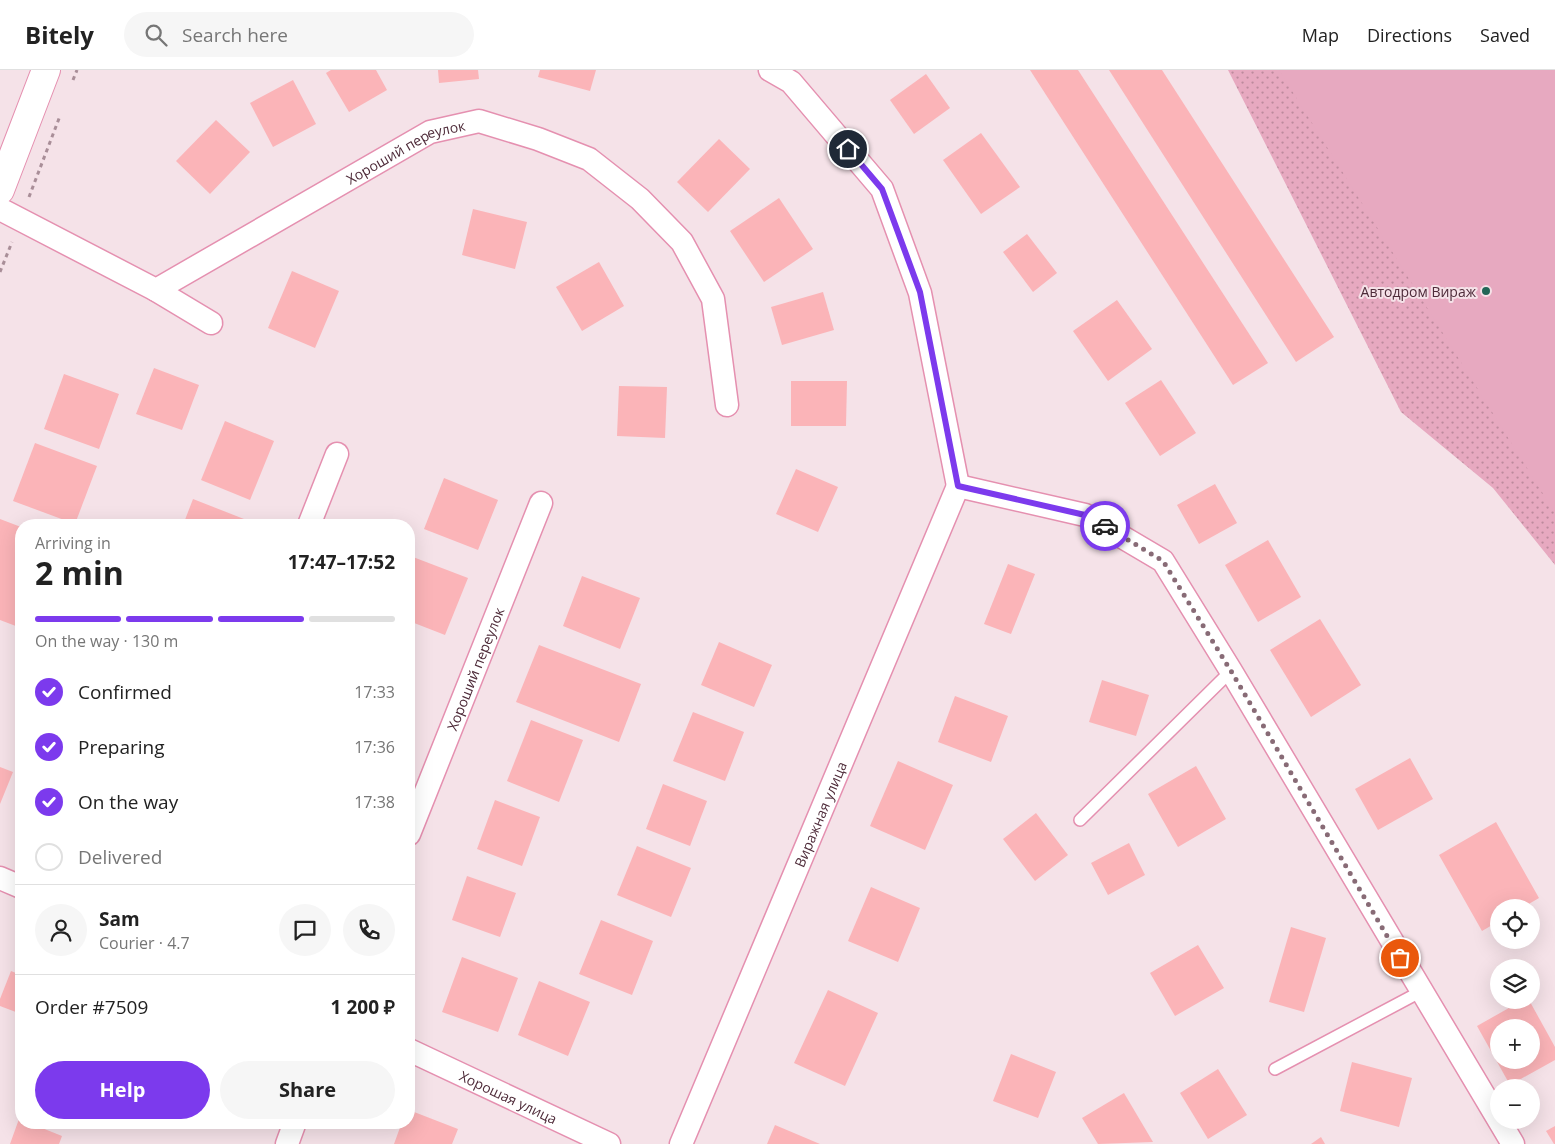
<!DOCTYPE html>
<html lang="en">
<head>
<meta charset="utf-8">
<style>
  body { margin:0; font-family:"Open Sans",sans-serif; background:#f6f6f6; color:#222; height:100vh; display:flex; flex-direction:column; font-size:19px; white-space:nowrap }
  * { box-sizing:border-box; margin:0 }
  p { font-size:16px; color:#767676 }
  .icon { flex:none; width:28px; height:28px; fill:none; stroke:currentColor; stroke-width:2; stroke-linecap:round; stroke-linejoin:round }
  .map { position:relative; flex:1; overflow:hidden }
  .panel { position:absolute; left:15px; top:449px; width:400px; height:610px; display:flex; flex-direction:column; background:#fff; border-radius:20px; box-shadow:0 5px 20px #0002 }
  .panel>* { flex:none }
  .tools { position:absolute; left:1490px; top:829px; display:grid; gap:10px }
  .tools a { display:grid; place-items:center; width:50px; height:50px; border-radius:50%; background:#fff; box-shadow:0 5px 20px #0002; font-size:25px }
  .pin { position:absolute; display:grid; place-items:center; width:42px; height:42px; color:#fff; margin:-21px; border:2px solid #fff; border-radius:50%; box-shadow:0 1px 5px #0007 }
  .courier { position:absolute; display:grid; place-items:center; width:50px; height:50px; margin:-25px; border:4px solid #7c3aed; border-radius:50%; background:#fff; color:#222; box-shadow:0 1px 6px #0007 }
  .overview em { font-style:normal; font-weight:700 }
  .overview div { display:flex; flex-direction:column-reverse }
  .overview { display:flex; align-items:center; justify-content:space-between; height:85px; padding:0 20px }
  h1 { font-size:32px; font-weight:700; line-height:38px }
  .bar { display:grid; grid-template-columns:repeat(4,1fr); gap:8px 5px; align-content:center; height:60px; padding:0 20px }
  .bar i { height:6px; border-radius:4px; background:#e0e0e0 }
  .bar .active { background:#7c3aed }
  .bar p { grid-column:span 4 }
  .line { display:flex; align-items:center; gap:12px; padding:0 20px; border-top:1px solid #e0e0e0 }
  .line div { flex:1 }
  .round { display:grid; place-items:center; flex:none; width:52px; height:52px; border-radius:26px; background:#f6f6f6 }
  ol { padding:0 20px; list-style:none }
  li { display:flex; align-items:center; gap:15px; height:55px }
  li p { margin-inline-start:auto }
  li .icon { padding:5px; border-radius:50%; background:#7c3aed; color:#fff; stroke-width:4 }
  li:last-child { color:#767676 }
  li i { width:28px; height:28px; border:2px solid #e0e0e0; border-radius:50% }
  .action { display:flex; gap:10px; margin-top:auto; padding:10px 20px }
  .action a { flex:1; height:58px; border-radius:30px; background:#7c3aed; color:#fff; font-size:20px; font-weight:700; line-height:58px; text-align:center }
  .action a+a { background:#f6f6f6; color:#222 }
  header { display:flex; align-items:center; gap:30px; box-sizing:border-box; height:70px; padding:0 25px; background:#fff; border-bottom:1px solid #e0e0e0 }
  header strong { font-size:24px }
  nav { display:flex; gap:28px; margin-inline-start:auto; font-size:18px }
  .search { width:350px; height:45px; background:#f6f6f6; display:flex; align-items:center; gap:12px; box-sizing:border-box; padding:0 18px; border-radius:28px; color:#767676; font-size:19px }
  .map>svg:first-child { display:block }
  .grass { fill:url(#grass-dots) }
  .park { fill:#e7a9c0 }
  .building { fill:#fbb4b8; fill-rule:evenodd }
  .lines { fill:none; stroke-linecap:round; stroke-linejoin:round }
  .lane-casing { stroke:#e590b0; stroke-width:14 }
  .street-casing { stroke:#e590b0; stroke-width:25 }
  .secondary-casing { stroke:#e590b0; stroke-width:30 }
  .path { stroke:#a98e98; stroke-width:3; stroke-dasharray:4 4; stroke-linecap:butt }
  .lane { stroke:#fff; stroke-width:11 }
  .street { stroke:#fff; stroke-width:22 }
  .secondary { stroke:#fff; stroke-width:28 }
  .done { stroke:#886b76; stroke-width:5; stroke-dasharray:0 9 }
  .route { stroke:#7c3aed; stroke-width:6 }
  .poi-dot { fill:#226657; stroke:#f5e2e8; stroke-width:2 }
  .labels { text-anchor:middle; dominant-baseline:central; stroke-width:4; stroke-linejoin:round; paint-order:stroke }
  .street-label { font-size:14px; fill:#4e2b39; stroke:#f5e2e8 }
  .poi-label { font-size:14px; fill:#4e2b39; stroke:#f5e2e8; text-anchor:end }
</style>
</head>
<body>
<header>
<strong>Bitely</strong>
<div class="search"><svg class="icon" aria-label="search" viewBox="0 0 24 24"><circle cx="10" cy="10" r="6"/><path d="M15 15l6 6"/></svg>Search here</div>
<nav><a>Map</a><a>Directions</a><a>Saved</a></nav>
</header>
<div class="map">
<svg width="1555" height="1074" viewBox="0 0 1555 1074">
  <defs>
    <pattern id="grass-dots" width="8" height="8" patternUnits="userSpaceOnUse" patternTransform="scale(1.25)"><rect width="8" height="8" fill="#e7a9c0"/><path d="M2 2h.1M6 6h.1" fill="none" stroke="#bd8a9d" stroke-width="1.8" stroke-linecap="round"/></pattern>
  </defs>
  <rect width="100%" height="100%" fill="#f5e2e8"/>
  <path class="grass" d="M1228,0H1303L1555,411V495L1493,418L1401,342Z"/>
  <path class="park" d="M1279,0H1555V443Z"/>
  <g class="building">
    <path d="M331,0H376L387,20L349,42L326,3Z"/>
    <path d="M438,0H478L479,9L439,13Z"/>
    <path d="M540,0H596L590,21L538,7Z"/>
    <path d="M1030,0H1078L1268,293L1233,315Z"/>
    <path d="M1109,0H1162L1334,267L1296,292Z"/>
    <path d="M926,4L950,38L914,64L890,30Z"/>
    <path d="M293,10L316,54L273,77L250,33Z"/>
    <path d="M216,50L250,82L210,124L176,91Z"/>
    <path d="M981,63L1020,117L981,144L943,90Z"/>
    <path d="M719,69L750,99L708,142L677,112Z"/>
    <path d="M779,128L813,179L764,212L730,161Z"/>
    <path d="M473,139L527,152L515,199L462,185Z"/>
    <path d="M1027,164L1057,203L1033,222L1003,182Z"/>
    <path d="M599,192L624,236L582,261L556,217Z"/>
    <path d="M292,201L339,221L315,278L268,258Z"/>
    <path d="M823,222L834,260L782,275L771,237Z"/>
    <path d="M1117,230L1152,279L1108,311L1073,261Z"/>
    <path d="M154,298L199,315L182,360L136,344Z"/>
    <path d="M64,304L119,324L99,379L44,359Z"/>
    <path d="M1161,310L1196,363L1160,386L1125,333Z"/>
    <path d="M791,311H847L846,356H791Z"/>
    <path d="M619,316L667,317L665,368L617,366Z"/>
    <path d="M225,351L274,371L250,430L201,410Z"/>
    <path d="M35,373L97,396L75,454L13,431Z"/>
    <path d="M796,399L838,417L818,462L776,444Z"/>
    <path d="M444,408L498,430L478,480L424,459Z"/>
    <path d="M1215,414L1237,453L1199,474L1177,435Z"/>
    <path d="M193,429L244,449L241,455H183Z"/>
    <path d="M0,449L21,457V558L0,550Z"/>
    <path d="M1268,470L1301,527L1258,552L1225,495Z"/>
    <path d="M413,487L468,508L445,565L409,551V498Z"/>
    <path d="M1008,494L1035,504L1011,564L984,554Z"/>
    <path d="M582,506L640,528L620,579L563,556Z"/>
    <path d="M1320,549L1361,615L1311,647L1270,580Z"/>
    <path d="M719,572L772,595L754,637L701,615Z"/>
    <path d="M539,575L641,614L619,672L516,632Z"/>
    <path d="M1102,610L1149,625L1136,666L1089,652Z"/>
    <path d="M955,626L1008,646L991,692L938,672Z"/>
    <path d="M693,642L744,662L725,711L673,691Z"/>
    <path d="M531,650L583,670L559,732L507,711Z"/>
    <path d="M1410,688L1433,729L1378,760L1355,719Z"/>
    <path d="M898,691L953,715L925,780L870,756Z"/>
    <path d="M1196,696L1226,749L1178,777L1148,724Z"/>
    <path d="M0,697L13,702L0,734Z"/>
    <path d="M663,714L707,731L690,776L646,759Z"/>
    <path d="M495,730L540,747L522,796L477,779Z"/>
    <path d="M1036,743L1068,785L1035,811L1003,769Z"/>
    <path d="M1496,752L1539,828L1522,838H1499V851L1482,861L1439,785Z"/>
    <path d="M1129,773L1145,805L1108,825L1091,793Z"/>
    <path d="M637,776L691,798L671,847L617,825Z"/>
    <path d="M467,806L516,823L500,867L452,850Z"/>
    <path d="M871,817L920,838L898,892L848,871Z"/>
    <path d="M601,850L653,871L632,925L579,904Z"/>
    <path d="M1291,857L1326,868L1304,942L1269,932Z"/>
    <path d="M1198,875L1224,918L1175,946L1150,903Z"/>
    <path d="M462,887L518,908L498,962L442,942Z"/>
    <path d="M11,901L21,905V944L0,936V929Z"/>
    <path d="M539,911L590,932L568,986L518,965Z"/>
    <path d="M828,920L878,943L845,1016L794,993Z"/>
    <path d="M1523,930H1529L1555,977V990L1510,1015L1477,956ZM1499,958H1531V990H1499Z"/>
    <path d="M1011,984L1056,1002L1038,1048L993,1031Z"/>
    <path d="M1352,992L1412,1008L1399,1057L1340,1041Z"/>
    <path d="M1218,999L1247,1045L1208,1069L1180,1023Z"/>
    <path d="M1124,1023L1153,1072L1098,1074L1082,1048Z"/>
    <path d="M409,1040L458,1059L452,1074H394L402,1052H409Z"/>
    <path d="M19,1049L21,1052H27L62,1066L59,1074H10Z"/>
    <path d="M775,1055L820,1074H767Z"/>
    <path d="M1555,1056V1074H1554L1546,1061Z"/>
    <path d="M1321,1067L1325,1074H1311Z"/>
  </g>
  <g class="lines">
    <defs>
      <g id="lane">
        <path d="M1080,750L1231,601"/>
        <path d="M1275,999L1420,922"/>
      </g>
      <g id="street">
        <path d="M770,0L791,12L882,119L920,223L958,416"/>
        <path id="s1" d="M0,139L156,220L430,62L479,51L538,69L589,89L640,129L682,172L713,229L727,335"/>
        <path d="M156,220L211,253"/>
        <path d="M958,416L1085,445L1163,491L1231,601L1513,1074"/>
        <path d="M309,455L337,384"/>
        <path id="s2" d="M409,764L541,433"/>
        <path d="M0,808L21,817"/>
        <path id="s3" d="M409,980L609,1074"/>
        <path d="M287,1074L295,1052"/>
        <path id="s4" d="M681,1074L958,416"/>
      </g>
      <path id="secondary" d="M0,120L46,0"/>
    </defs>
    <use href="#lane" class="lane-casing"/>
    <use href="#street" class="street-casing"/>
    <use href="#secondary" class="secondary-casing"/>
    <g class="path">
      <path d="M73,10L77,0"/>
      <path d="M29,127L60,46"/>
      <path d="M0,202L12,172"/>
    </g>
    <use href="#lane" class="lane"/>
    <use href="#street" class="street"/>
    <use href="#secondary" class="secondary"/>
  </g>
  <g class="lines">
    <path class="done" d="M1105,456L1163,491L1231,601L1400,888"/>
    <path class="route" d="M848,79L882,119L920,222L958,416L1085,445L1105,456"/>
  </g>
  <circle class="poi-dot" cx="1486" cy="221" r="5"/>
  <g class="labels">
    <g class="street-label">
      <text stroke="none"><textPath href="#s1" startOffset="462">Хороший переулок</textPath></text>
      <text stroke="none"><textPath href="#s2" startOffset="178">Хороший переулок</textPath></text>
      <text stroke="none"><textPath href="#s4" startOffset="358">Виражная улица</textPath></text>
      <text stroke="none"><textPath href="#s3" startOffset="110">Хорошая улица</textPath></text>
    </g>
    <g class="poi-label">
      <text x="1476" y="221">Автодром Вираж</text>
    </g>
  </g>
</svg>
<div class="tools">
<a><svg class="icon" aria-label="locate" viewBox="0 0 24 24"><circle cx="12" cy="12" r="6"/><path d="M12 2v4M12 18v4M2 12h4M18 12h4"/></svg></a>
<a><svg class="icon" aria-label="layers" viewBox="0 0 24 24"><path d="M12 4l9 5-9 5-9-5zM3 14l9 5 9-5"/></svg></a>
<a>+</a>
<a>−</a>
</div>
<div class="pin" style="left:1400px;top:888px;background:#ea580c"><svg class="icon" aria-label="bag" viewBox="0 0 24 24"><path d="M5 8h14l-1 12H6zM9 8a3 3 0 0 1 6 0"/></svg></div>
<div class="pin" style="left:848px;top:79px;background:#1f2937"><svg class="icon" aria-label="home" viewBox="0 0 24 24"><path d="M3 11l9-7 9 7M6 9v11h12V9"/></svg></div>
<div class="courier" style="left:1105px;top:456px"><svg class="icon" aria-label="car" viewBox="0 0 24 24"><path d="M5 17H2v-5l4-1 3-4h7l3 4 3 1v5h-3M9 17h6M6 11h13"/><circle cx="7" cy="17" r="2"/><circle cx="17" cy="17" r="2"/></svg></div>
<section class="panel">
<div class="overview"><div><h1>2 min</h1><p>Arriving in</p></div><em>17:47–17:52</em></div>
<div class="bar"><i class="active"></i><i class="active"></i><i class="active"></i><i></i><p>On the way · 130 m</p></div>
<ol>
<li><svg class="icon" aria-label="check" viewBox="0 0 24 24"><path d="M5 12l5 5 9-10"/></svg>Confirmed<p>17:33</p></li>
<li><svg class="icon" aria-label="check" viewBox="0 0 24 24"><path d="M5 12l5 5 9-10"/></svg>Preparing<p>17:36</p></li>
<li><svg class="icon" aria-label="check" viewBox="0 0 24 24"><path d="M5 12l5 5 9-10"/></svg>On the way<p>17:38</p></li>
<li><i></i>Delivered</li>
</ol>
<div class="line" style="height:90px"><a class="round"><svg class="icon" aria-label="person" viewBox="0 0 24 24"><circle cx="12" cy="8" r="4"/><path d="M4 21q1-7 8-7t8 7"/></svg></a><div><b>Sam</b><p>Courier · 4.7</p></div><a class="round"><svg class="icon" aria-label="chat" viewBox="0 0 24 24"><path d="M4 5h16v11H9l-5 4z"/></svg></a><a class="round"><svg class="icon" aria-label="phone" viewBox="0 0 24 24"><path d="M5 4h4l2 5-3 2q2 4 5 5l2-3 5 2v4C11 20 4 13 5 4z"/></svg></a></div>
<div class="line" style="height:65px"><div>Order #7509</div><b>1 200 ₽</b></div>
<div class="action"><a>Help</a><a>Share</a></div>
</section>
</div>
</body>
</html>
